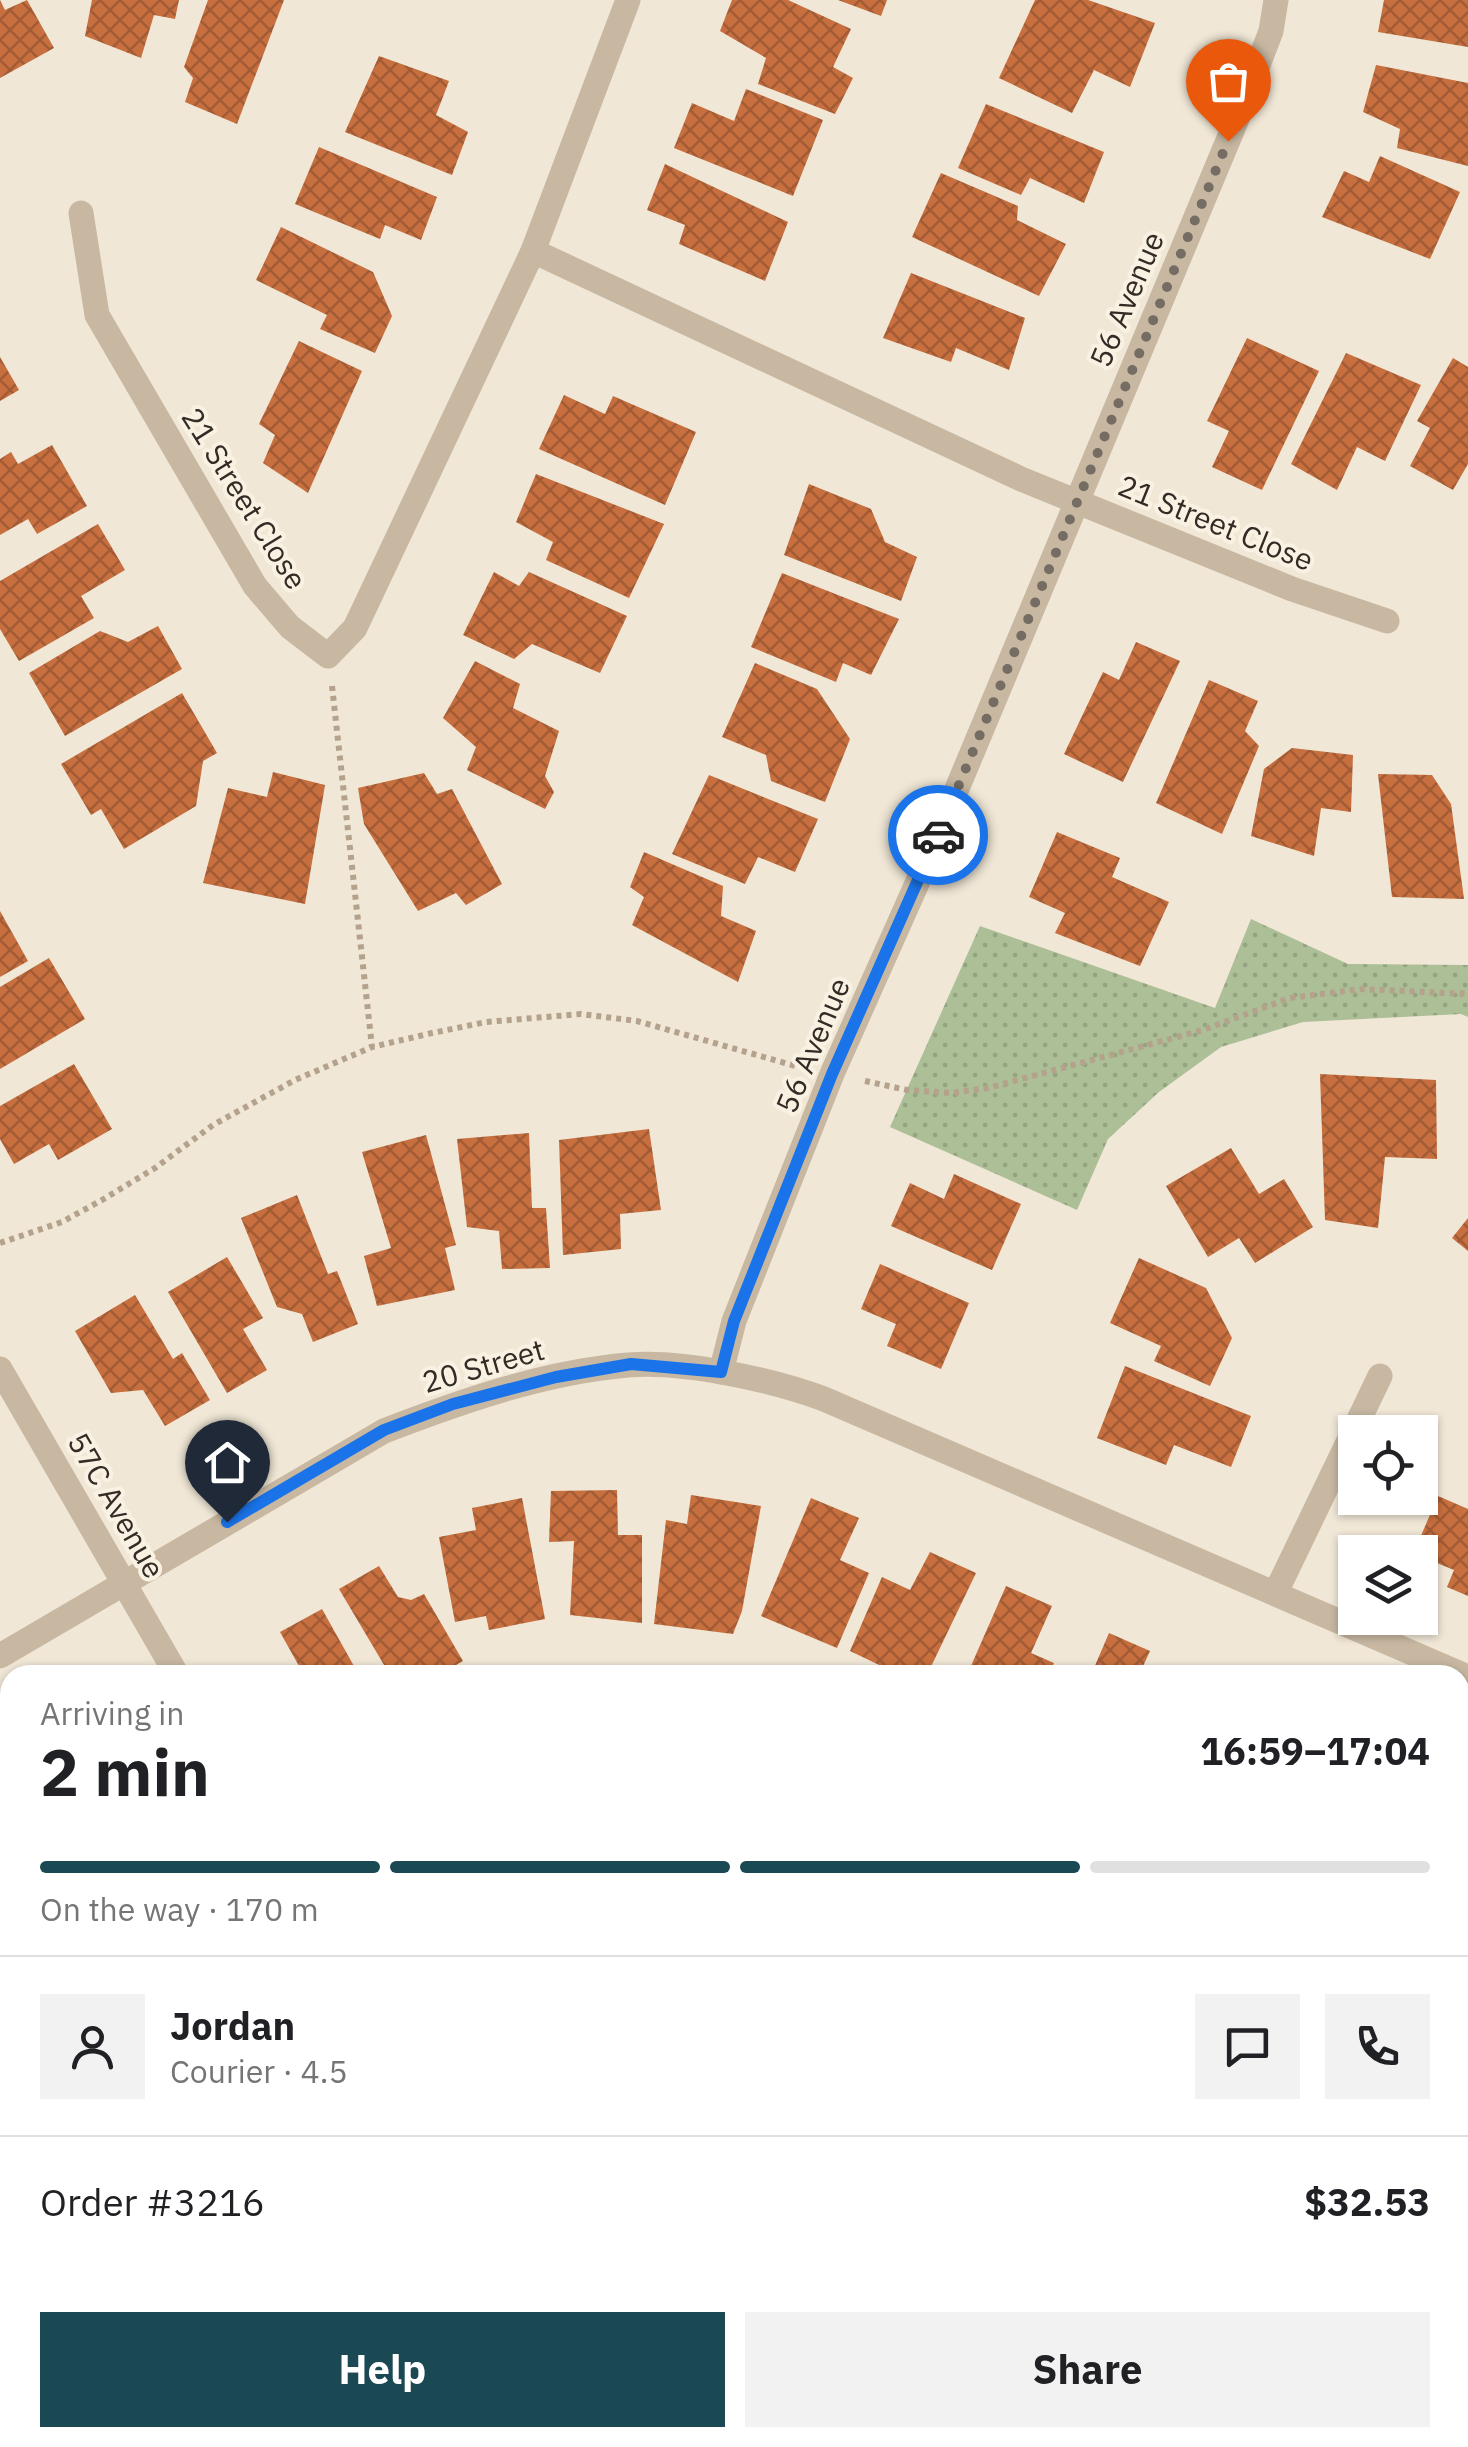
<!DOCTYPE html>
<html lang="en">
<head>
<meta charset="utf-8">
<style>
  body { margin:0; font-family:"IBM Plex Sans",sans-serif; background:#f2f2f2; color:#202124; height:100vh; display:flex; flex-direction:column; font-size:38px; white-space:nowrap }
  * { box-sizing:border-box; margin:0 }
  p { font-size:32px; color:#757577 }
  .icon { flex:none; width:55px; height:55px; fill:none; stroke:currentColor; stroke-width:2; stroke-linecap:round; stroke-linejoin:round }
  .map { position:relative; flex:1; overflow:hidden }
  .panel { position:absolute; left:0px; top:1665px; width:1470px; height:782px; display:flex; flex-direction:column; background:#fff; border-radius:30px 30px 0 0; box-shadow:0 2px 8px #0004 }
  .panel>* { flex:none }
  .fabs { position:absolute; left:1338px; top:1415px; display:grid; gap:20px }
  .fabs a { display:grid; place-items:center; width:100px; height:100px; border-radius:0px; background:#fff; box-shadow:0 2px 8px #0004; font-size:50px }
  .pin { position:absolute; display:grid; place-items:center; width:85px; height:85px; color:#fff; margin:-102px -42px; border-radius:50% 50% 50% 0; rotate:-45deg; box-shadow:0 0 10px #0007 }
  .pin .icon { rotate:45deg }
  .courier { position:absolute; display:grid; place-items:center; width:100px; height:100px; margin:-50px; border:8px solid #1a73e8; border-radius:50%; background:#fff; color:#222; box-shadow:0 2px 12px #0007 }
  .summary em { font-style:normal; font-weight:800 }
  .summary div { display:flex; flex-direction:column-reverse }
  .summary { display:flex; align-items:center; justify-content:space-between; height:170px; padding:0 40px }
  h1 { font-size:65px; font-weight:800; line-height:75px }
  .bar { display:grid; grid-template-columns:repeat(4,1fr); gap:15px 10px; align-content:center; height:120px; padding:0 40px }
  .bar i { height:12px; border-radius:8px; background:#e0e0e0 }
  .bar .active { background:#1a4954 }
  .bar p { grid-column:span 4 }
  .line { display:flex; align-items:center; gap:25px; padding:0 40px; border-top:2px solid #e0e0e0 }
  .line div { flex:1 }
  .round { display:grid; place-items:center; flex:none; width:105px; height:105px; border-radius:0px; background:#f2f2f2 }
  .button { display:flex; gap:20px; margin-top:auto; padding:20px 40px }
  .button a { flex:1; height:115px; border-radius:0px; background:#1a4954; color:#fff; font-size:40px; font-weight:800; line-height:115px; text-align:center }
  .button a+a { background:#f2f2f2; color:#202124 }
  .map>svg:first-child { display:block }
  .park { fill:url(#park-dots) }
  .building { fill:url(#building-cross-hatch) }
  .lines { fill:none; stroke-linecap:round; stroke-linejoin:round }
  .path { stroke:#b4a28c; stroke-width:6; stroke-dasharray:5 5; stroke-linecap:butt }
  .minor { stroke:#c8b8a2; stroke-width:25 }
  .tertiary { stroke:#c8b8a2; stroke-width:25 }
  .done { stroke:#756d63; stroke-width:10; stroke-dasharray:0 18 }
  .route { stroke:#1a73e8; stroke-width:12 }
  .labels { text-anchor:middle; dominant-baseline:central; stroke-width:8; stroke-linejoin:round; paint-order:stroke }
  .street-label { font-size:30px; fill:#332b25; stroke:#f9f1e2 }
</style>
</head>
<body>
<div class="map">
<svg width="1468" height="2447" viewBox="0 0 1468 2447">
  <defs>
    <pattern id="park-dots" width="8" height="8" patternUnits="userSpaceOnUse" patternTransform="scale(2.5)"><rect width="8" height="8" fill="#acbf96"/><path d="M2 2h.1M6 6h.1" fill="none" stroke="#94a481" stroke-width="1.8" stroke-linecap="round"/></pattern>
    <pattern id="building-cross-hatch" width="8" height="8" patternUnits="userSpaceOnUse" patternTransform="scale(2.5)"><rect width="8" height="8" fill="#c76f3e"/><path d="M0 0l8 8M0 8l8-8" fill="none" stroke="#a25b34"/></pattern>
  </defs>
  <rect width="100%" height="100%" fill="#f0e7d6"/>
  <path class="park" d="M1251,919L1348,964L1468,965V1017L1461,1014L1303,1022L1221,1047L1159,1092L1108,1139L1077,1210L890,1127L980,926L1215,1008Z"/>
  <g class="building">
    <path d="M0,0L5,10L27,0L54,48L0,78Z"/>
    <path d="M92,0H179L175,19L154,15L141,58L85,36Z"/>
    <path d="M208,0H284L237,124L185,102L193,78L184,67Z"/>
    <path d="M732,0H788L851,29L833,67L853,78L835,114L758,84L766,58L720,31Z"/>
    <path d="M838,0H887L881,16Z"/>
    <path d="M1035,0H1088L1155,23L1130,87L1094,70L1072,113L999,78Z"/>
    <path d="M1384,0H1468V47L1378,32Z"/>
    <path d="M379,56L449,81L436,115L468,132L452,175L345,132Z"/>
    <path d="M1376,65L1468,83V166L1397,148L1400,129L1363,112Z"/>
    <path d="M746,89L823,120L793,196L674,148L692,103L734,121Z"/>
    <path d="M986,104L1104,152L1084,203L1030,178L1021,195L958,168Z"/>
    <path d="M319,147L437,197L421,240L385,225L380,239L295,204Z"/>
    <path d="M1380,156L1460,192L1430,259L1322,217L1344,171L1369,182Z"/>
    <path d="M665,164L788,222L765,281L679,244L685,225L647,210Z"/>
    <path d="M941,173L1018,206L1017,220L1066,244L1039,296L912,237Z"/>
    <path d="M281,227L373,272L392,316L375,353L320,329L327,315L256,280Z"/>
    <path d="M911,273L1025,318L1009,370L956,348L951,362L883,338Z"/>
    <path d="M1247,338L1319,371L1262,490L1212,467L1229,431L1207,421Z"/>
    <path d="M299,341L362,371L308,493L263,463L275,435L259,424Z"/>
    <path d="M1346,353L1421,385L1385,461L1357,447L1337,490L1291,464Z"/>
    <path d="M0,357L19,390L0,401Z"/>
    <path d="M1453,358L1468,367V464L1453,490L1410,466L1430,428L1417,421Z"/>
    <path d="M564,395L605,414L613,396L696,432L665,505L539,449Z"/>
    <path d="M52,445L87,506L37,534L28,519L0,535V459L11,452L18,464Z"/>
    <path d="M536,474L664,524L629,598L546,560L553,542L516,522Z"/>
    <path d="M809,484L871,509L885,542L917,557L901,601L784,555Z"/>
    <path d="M98,524L125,570L81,596L94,618L19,661L0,629V581Z"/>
    <path d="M494,572L519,586L529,572L627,616L600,673L532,644L514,659L463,635Z"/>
    <path d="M782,573L899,619L871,675L843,663L836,682L751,647Z"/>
    <path d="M158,626L182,669L65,736L29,673L100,631L128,642Z"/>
    <path d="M1136,642L1180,661L1123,782L1064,754L1103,672L1119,680Z"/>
    <path d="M475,661L520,684L513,708L559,731L545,776L554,792L545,809L467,770L476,747L443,718Z"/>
    <path d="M755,663L817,689L850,739L825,802L771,781L766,755L722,737Z"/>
    <path d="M1209,680L1258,701L1245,731L1259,746L1222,834L1156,803Z"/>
    <path d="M182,693L217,753L203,761L196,806L124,849L101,809L91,815L61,764Z"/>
    <path d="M1292,748L1353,755L1351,812L1321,808L1314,856L1251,836L1264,769Z"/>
    <path d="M273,772L325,785L305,904L203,883L228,788L267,797Z"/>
    <path d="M424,773L437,794L452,789L502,884L466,905L456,893L418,911L364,824L358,788Z"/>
    <path d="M1378,774L1432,775L1451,804L1464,899L1392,897Z"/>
    <path d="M709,775L818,819L795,872L758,857L745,884L672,854Z"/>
    <path d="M1057,832L1120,858L1112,877L1169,902L1140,966L1055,933L1065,913L1029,897Z"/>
    <path d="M644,852L723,886L721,916L756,931L738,982L632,925L644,897L630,887Z"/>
    <path d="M0,911L28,961L0,977Z"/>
    <path d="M49,958L85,1019L0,1069V987Z"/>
    <path d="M74,1064L112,1129L58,1160L49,1144L14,1164L0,1139V1106Z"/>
    <path d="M1320,1074L1436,1080L1437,1159L1385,1157L1378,1228L1325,1220Z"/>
    <path d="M649,1129L661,1210L620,1214L621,1249L563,1255L559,1140Z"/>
    <path d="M529,1133L532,1208H546L550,1268L502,1269L499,1231L467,1227L457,1139Z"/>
    <path d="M426,1135L456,1245L445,1248L455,1290L377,1306L364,1256L391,1248L362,1152Z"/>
    <path d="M1231,1148L1259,1194L1284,1179L1313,1227L1255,1263L1239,1238L1208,1257L1166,1186Z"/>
    <path d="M954,1174L1021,1204L992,1270L891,1226L910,1183L944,1199Z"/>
    <path d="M297,1195L328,1274L337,1271L358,1324L313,1342L302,1314L277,1307L241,1218Z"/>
    <path d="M1468,1218V1251L1452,1238Z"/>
    <path d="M227,1257L263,1318L243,1329L267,1370L227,1393L168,1292Z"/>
    <path d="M1139,1258L1206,1288L1232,1338L1210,1386L1154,1361L1161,1346L1110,1323Z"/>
    <path d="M880,1264L969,1303L941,1369L887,1346L896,1324L861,1309Z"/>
    <path d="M135,1295L173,1359L182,1353L210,1400L165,1426L143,1390L111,1393L75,1331Z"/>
    <path d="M1125,1366L1251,1416L1231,1467L1174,1445L1166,1465L1097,1438Z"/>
    <path d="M617,1490L618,1535H642V1623L570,1615L574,1541L549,1542L551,1491Z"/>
    <path d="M691,1495L761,1506L742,1611L733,1634L654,1624L666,1520L687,1524Z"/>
    <path d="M1438,1496L1468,1509V1596L1447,1587L1454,1570L1420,1556V1552H1414Z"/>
    <path d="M522,1498L545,1619L489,1630L486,1616L455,1622L439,1537L476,1530L472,1508Z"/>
    <path d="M811,1498L859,1518L840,1560L869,1573L837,1648L761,1616Z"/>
    <path d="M930,1552L976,1573L927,1675H900L850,1651L882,1577L910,1590Z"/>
    <path d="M379,1566L398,1597L411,1600L424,1594L463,1661L439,1675H390L339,1589Z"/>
    <path d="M1006,1586L1052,1606L1031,1653L1054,1663L1049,1675H967Z"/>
    <path d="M322,1609L359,1675H304L280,1632Z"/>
    <path d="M1109,1633L1150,1651L1139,1675H1091Z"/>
    <path d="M1067,1666L1088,1675H1063Z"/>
    <path d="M0,1781L10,1799V1874L0,1880Z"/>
    <path d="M1460,1786L1468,1790V1902L1460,1919Z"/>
  </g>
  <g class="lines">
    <g class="path">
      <path d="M332,686L372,1047"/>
      <path d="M865,1081L907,1090L951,1093L988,1088L1203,1030L1290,998L1361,989L1468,994"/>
      <path d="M0,1243L62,1222L102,1200L155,1168L213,1125L295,1080L372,1047L432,1033L486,1022L581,1014L637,1021L799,1067"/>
      <path d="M1467,1992L1468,1990"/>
    </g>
    <g class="minor">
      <path d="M81,213L97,315L255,586L290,627L328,656L355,628L533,251L628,0"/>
      <path d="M533,251L1021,479L1292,589L1387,621"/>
      <path d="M721,1372L734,1321L832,1074L923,870L1242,107L1271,31L1276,0"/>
      <path d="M1276,1592L1380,1376"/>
      <path d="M0,1656L384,1431C462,1401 545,1372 628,1365C682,1360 773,1380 824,1399L1468,1677"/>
    </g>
    <path class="tertiary" d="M0,1369L177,1675"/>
  </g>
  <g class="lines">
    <path class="done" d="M938,835L1228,141"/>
    <path class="route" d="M227,1522L384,1430L453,1404L556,1377L631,1364L721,1372L734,1321L832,1074L938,835"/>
  </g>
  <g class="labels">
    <g class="street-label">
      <text transform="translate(1126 299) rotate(-67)">56 Avenue</text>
      <text transform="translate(245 498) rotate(58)">21 Street Close</text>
      <text transform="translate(1216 522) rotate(22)">21 Street Close</text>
      <text transform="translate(812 1045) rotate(-67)">56 Avenue</text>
      <text transform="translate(483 1365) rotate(-16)">20 Street</text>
      <text transform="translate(117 1505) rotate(60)">57C Avenue</text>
    </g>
  </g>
</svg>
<div class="fabs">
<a><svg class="icon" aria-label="locate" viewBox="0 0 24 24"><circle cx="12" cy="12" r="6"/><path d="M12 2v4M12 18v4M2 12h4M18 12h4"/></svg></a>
<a><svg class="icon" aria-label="layers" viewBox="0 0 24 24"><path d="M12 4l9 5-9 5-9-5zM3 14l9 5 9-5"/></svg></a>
</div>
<div class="pin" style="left:1228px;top:141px;background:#ea580c"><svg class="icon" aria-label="bag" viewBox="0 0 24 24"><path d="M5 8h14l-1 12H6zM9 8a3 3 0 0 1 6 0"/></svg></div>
<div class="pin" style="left:227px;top:1522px;background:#1f2937"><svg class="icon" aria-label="home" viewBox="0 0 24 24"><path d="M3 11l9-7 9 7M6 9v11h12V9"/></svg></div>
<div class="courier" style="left:938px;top:835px"><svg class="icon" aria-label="car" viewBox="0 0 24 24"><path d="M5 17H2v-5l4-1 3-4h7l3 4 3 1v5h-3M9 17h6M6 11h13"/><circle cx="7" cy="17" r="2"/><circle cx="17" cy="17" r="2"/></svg></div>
<section class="panel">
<div class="summary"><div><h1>2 min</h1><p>Arriving in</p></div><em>16:59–17:04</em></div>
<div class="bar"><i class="active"></i><i class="active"></i><i class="active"></i><i></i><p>On the way · 170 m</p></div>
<div class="line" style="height:180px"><a class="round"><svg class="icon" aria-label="person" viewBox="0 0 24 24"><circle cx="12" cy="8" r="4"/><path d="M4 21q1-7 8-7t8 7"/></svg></a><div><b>Jordan</b><p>Courier · 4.5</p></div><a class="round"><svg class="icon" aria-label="chat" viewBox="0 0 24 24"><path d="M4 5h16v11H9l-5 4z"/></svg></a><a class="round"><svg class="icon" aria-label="phone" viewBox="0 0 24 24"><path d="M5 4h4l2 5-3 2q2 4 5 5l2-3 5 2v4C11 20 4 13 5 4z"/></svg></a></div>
<div class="line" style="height:130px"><div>Order #3216</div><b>$32.53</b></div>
<div class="button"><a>Help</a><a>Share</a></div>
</section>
</div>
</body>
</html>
